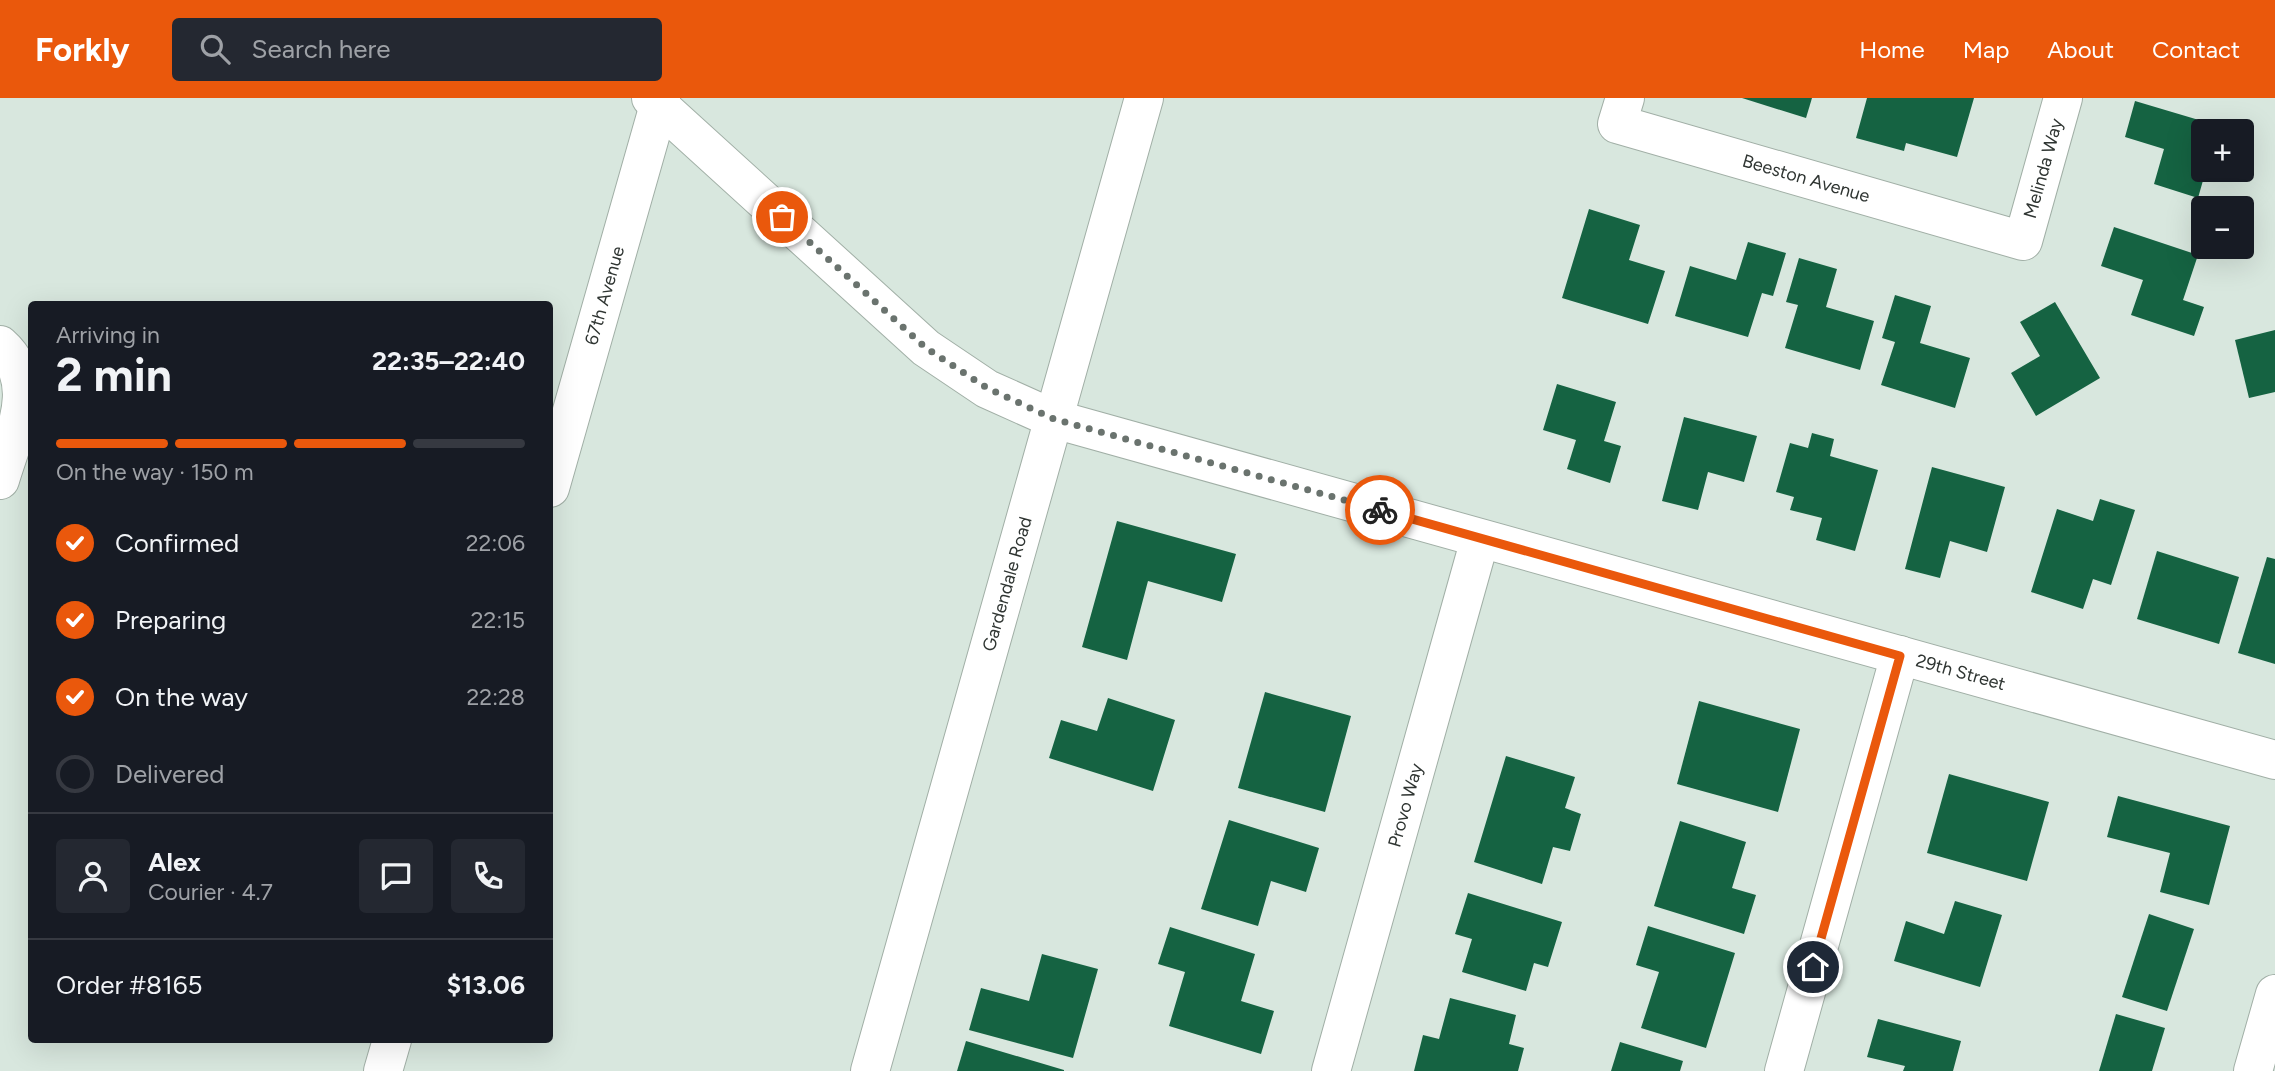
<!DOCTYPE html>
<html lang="en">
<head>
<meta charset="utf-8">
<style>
  body { margin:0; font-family:Figtree,sans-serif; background:#242831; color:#f1f3f6; height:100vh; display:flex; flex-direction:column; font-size:26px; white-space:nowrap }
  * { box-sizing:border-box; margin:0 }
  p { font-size:23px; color:#9ea1a6 }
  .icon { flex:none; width:38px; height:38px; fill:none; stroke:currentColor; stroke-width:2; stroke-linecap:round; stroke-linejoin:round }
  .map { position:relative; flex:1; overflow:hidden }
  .details { position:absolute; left:28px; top:203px; width:525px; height:742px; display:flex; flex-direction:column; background:#171b24; border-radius:7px; box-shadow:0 7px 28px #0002 }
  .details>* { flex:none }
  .buttons { position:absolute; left:2191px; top:21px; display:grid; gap:14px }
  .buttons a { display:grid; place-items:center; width:63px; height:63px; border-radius:7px; background:#171b24; box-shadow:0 7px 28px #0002; font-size:35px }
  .pin { position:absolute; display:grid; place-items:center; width:60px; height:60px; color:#fff; margin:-30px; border:4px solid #fff; border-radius:50%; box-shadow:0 2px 7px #0007 }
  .courier { position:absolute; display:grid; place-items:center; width:70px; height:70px; margin:-35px; border:5px solid #ea580c; border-radius:50%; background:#fff; color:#222; box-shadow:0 2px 9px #0007 }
  .head em { font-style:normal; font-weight:700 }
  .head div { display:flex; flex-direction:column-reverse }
  .head { display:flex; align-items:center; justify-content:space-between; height:119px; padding:0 28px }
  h1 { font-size:46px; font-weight:700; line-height:52px }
  .bar { display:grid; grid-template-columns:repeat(4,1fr); gap:10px 7px; align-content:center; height:84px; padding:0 28px }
  .bar i { height:9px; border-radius:5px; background:#363941 }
  .bar .current { background:#ea580c }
  .bar p { grid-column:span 4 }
  .line { display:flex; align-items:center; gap:18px; padding:0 28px; border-top:2px solid #363941 }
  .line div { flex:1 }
  .round { display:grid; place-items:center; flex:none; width:74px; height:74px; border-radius:7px; background:#242831 }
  ol { padding:0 28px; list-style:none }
  li { display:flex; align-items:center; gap:21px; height:77px }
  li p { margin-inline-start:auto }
  li .icon { padding:7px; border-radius:50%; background:#ea580c; color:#fff; stroke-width:4 }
  li:last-child { color:#9ea1a6 }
  li i { width:38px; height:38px; border:4px solid #363941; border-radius:50% }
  header { display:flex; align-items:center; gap:42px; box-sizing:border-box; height:98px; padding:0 35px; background:#ea580c; color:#fff }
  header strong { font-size:33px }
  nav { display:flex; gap:38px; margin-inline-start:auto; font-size:24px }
  .search { width:490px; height:63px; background:#242831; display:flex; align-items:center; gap:18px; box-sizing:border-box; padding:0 24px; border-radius:7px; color:#9ea1a6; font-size:26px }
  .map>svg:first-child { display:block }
  .building { fill:#156342 }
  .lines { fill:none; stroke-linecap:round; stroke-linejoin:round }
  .street-casing { stroke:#a1afa6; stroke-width:40 }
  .secondary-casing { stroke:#a1afa6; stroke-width:40 }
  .street { stroke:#fff; stroke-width:38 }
  .secondary { stroke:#fff; stroke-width:38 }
  .done { stroke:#6a736e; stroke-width:7; stroke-dasharray:0 12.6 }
  .route { stroke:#ea580c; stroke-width:9 }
  .labels { text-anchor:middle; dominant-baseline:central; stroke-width:7; stroke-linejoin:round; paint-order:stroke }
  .street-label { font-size:18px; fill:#2f3532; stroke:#d8e7de }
</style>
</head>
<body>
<header>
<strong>Forkly</strong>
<div class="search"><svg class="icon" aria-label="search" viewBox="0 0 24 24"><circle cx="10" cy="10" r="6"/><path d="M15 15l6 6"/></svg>Search here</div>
<nav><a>Home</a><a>Map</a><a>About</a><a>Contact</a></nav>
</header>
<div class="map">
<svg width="2275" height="973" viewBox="0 0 2275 973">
  <rect width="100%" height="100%" fill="#d8e7de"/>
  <g class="building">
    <path d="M1742,0H1812L1806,20Z"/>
    <path d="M1867,0H1974L1957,59L1906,45L1904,53L1856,40Z"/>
    <path d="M2135,3L2219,28L2217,33H2203V72H2206L2198,100L2154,86L2164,51L2125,39Z"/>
    <path d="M1589,111L1640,127L1629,162L1665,173L1648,226L1562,200Z"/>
    <path d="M2114,129L2198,157L2183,202L2204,209L2194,238L2131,217L2143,182L2101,168Z"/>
    <path d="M1748,144L1786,155L1773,198L1762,195L1748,239L1675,218L1690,168L1736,182Z"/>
    <path d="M1799,160L1837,171L1826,209L1874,223L1860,272L1785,250L1798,207L1786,204Z"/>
    <path d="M1895,197L1931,208L1920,245L1970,260L1955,310L1881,287L1895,244L1882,240Z"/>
    <path d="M2055,204L2100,280L2036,318L2011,275L2040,258L2020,224Z"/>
    <path d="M2275,232V294L2249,300L2235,242Z"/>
    <path d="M1557,286L1616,304L1604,343L1621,348L1610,385L1567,371L1576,342L1543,332Z"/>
    <path d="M1684,319L1757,338L1744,384L1708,374L1698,412L1662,403Z"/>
    <path d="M1812,335L1834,341L1830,358L1878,372L1855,453L1816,442L1822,420L1790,412L1794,399L1776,394L1790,345L1808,350Z"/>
    <path d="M1932,369L2005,389L1987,454L1950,443L1940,480L1905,471Z"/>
    <path d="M2100,401L2135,412L2111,487L2093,481L2083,511L2031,494L2057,411L2093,423Z"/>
    <path d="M1117,423L1236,456L1222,504L1148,483L1127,562L1082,549Z"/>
    <path d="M2157,453L2239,479L2219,546L2137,521Z"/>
    <path d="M2267,459L2275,461V566L2238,555Z"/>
    <path d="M1265,594L1351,618L1325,714L1238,690Z"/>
    <path d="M1108,600L1175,622L1153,693L1049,660L1061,622L1097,633Z"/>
    <path d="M1699,603L1800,631L1778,714L1677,686Z"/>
    <path d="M1506,658L1575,679L1565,710L1581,716L1570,753L1553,749L1542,786L1474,764Z"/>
    <path d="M1949,676L2049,704L2027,783L1927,755Z"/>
    <path d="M2118,698L2230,728L2209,807L2160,794L2170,755L2107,739Z"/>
    <path d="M1229,722L1319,750L1306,794L1271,783L1258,828L1201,811Z"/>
    <path d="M1680,723L1746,744L1732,790L1756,797L1744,836L1654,808Z"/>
    <path d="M1468,795L1562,824L1548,869L1534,865L1526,893L1462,874L1472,841L1455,836Z"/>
    <path d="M1955,803L2002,817L1980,889L1894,863L1906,823L1944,836Z"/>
    <path d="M2149,816L2194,831L2167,913L2122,899Z"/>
    <path d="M1648,828L1735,855L1706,950L1641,930L1659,874L1636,867Z"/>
    <path d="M1170,829L1255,856L1241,903L1274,913L1261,956L1169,928L1185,874L1158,866Z"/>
    <path d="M1042,856L1098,871L1073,960L969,932L981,890L1029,903Z"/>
    <path d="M1450,900L1516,917L1509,946L1524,950L1518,973H1414L1423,937L1439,941Z"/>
    <path d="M2116,916L2165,930L2152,973H2099Z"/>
    <path d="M1878,921L1961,943L1953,973H1903L1905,968L1867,959Z"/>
    <path d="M966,943L1064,972V973H957Z"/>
    <path d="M1620,944L1683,963L1680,973H1611Z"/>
  </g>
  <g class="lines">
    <defs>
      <g id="street">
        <path id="s1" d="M1625,0L1617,26L2023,143L2063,0"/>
        <path d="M0,247C42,284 13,337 0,382"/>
        <path id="s2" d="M550,390L661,0"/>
        <path d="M383,973L392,942"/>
        <path id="s3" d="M870,973L1144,0"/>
        <path id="s4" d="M1331,973L1480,441"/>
        <path d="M1784,973L1900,557"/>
        <path d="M2253,973L2275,896"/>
      </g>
      <g id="secondary">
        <path id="s5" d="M651,0L926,250L987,291L1054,321L2275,662"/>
      </g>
    </defs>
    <use href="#street" class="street-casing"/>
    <use href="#secondary" class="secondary-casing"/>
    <use href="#street" class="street"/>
    <use href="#secondary" class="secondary"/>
  </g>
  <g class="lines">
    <path class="done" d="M782,119L926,250L987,290L1054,321L1380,412"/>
    <path class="route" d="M1380,412L1900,558L1813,869"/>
  </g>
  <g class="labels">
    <g class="street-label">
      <text stroke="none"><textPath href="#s1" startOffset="525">Melinda Way</textPath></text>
      <text stroke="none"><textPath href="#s1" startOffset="224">Beeston Avenue</textPath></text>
      <text stroke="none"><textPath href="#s2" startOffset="200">67th Avenue</textPath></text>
      <text stroke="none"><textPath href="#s3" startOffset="506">Gardendale Road</textPath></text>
      <text stroke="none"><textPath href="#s5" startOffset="1460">29th Street</textPath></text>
      <text stroke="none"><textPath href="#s4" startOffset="276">Provo Way</textPath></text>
    </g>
  </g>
</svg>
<div class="buttons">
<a>+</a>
<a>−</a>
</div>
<div class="pin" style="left:782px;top:119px;background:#ea580c"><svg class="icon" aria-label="bag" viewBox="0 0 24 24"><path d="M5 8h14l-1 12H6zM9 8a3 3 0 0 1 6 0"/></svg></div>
<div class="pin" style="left:1813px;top:869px;background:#1f2937"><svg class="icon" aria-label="home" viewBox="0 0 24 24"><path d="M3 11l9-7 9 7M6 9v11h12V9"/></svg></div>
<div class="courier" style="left:1380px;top:412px"><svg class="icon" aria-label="bike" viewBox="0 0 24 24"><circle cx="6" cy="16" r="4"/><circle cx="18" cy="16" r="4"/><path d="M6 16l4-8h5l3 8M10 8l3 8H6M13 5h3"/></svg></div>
<section class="details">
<div class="head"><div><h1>2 min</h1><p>Arriving in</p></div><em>22:35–22:40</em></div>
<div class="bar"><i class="current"></i><i class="current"></i><i class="current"></i><i></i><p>On the way · 150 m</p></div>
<ol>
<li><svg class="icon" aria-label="check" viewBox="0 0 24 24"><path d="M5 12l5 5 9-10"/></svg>Confirmed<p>22:06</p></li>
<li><svg class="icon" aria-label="check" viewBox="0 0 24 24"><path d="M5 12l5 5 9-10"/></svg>Preparing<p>22:15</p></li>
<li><svg class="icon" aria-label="check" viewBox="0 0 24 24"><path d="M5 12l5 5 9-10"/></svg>On the way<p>22:28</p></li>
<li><i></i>Delivered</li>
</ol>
<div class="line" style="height:126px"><a class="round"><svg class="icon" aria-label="person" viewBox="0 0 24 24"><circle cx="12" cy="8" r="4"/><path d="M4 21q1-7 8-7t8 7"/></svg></a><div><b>Alex</b><p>Courier · 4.7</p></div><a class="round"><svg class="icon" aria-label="chat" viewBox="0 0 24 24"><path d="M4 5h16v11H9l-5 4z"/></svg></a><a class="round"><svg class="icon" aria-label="phone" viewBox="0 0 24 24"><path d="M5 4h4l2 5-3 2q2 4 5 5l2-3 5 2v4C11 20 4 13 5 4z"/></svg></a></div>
<div class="line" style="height:91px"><div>Order #8165</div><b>$13.06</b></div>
</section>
</div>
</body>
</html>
